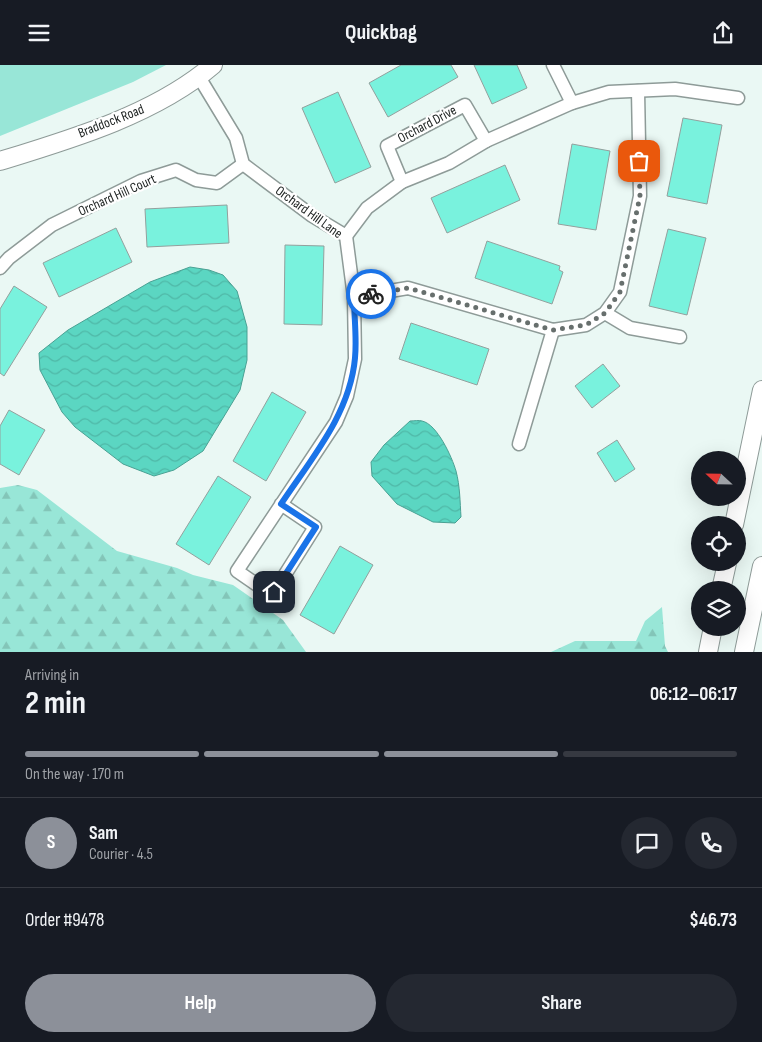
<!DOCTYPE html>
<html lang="en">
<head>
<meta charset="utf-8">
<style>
  body { margin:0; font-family:"Sofia Sans Condensed",sans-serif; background:#242831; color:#f1f3f6; height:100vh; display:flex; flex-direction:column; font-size:19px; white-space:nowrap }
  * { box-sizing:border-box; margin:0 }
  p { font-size:16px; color:#9ea1a6 }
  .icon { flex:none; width:28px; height:28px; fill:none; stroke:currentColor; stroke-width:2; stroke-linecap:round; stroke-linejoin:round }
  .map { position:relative; height:587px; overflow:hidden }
  .sheet { display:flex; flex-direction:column; background:#171b24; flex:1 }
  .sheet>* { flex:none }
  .needle { width:32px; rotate:292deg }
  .tools { position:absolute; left:691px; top:386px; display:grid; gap:10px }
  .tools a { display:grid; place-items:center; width:55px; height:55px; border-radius:50%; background:#171b24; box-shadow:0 5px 20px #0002; font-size:25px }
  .pin { position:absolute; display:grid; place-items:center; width:42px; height:42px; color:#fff; margin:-21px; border-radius:10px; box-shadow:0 2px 8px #0006 }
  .courier { position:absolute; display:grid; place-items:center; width:50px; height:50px; margin:-25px; border:4px solid #1a73e8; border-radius:50%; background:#fff; color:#222; box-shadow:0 1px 6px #0007 }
  .overview em { font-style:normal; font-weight:700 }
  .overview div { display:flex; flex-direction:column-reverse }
  .overview { display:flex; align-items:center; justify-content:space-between; height:85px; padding:0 25px }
  h1 { font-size:32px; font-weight:700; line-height:38px }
  .bar { display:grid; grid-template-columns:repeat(4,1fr); gap:8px 5px; align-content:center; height:60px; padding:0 25px }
  .bar i { height:6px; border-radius:4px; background:#363941 }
  .bar .selected { background:#8c9099 }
  .bar p { grid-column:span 4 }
  .line { display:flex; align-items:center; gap:12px; padding:0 25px; border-top:1px solid #363941 }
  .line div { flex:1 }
  .round { display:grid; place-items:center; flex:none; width:52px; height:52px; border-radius:26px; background:#242831 }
  .button { display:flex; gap:10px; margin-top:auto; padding:10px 25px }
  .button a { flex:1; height:58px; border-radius:30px; background:#8c9099; color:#fff; font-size:20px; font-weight:700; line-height:58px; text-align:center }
  .button a+a { background:#242831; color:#f1f3f6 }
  header { display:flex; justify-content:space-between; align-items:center; height:65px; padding:0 25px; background:#171b24; font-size:22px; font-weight:700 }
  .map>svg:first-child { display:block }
  .green { fill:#98e6d7 }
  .forest { fill:url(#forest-firs) }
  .water { fill:url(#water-waves); stroke:#49a193 }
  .building { fill:#79f2dd; stroke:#93a09d }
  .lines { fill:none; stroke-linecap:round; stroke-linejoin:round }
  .street-casing { stroke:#8e9b98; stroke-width:15 }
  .secondary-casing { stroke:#8e9b98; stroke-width:20 }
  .street { stroke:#fff; stroke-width:12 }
  .secondary { stroke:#fff; stroke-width:18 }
  .done { stroke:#676f6d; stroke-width:5; stroke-dasharray:0 9 }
  .route { stroke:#1a73e8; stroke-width:6 }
  .labels { text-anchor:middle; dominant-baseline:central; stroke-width:4.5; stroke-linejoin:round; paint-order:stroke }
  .street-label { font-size:14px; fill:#202524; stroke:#fff }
</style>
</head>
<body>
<header><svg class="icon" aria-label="menu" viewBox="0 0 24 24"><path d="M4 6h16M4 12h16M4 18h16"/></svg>Quickbag<svg class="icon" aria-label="share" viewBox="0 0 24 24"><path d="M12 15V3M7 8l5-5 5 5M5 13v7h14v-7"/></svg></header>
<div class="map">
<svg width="762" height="587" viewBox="0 0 762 587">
  <defs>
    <pattern id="forest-firs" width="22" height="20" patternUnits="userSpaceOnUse" patternTransform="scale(1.25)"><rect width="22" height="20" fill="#98e6d7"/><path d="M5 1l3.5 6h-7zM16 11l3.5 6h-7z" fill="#83c5b8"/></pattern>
    <pattern id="water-waves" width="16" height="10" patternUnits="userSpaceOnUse" patternTransform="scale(1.25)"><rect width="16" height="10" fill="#5bd6c2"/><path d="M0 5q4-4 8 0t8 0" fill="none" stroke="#4fb8a7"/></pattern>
  </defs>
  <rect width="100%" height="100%" fill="#eaf8f4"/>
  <path class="green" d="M0,0H166L133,17L0,71Z"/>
  <g class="forest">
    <path d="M18,420L37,425L117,486L177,503L193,510L233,520L283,555L306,587H0V423Z"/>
    <path d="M662,542L665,581L668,587H551L575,576H636L645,556Z"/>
  </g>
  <g class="water">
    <path d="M190,202L209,205L223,210L237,226L247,262V295L240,325L203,386L174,405L154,411L123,399L75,362L62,347L40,305L39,288L68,265L150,217Z"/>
    <path d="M410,356C414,356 419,355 422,356C437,359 452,392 456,406C460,421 460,437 461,452L455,458L433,457L397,439L372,411L371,397L384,380Z"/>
  </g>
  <g class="building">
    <path d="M401,0H451L458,12L388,52L369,18Z"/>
    <path d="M474,0H517L527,23L492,39Z"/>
    <path d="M338,27L371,102L335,118L302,43Z"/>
    <path d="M683,53L722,60L707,139L667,131Z"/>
    <path d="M572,79L610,86L596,165L558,159Z"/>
    <path d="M505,100L520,135L447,168L431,133Z"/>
    <path d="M227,140L229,178L147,182L145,144Z"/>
    <path d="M116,163L132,197L59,232L43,198Z"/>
    <path d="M668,164L706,173L687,250L649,241Z"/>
    <path d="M487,176L560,201L559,205L563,207L552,239L475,213Z"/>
    <path d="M285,180L324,181L322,260L284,259Z"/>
    <path d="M14,221L47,242L4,311L0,308V244Z"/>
    <path d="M411,258L489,284L477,320L399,294Z"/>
    <path d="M603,299L620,321L592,343L575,321Z"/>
    <path d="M272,327L306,347L266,416L233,396Z"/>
    <path d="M9,345L45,365L19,410L0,399V361Z"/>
    <path d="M617,375L635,404L615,417L597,388Z"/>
    <path d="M218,411L251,432L209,500L176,479Z"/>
    <path d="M340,481L373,500L334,569L300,550Z"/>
  </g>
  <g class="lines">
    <defs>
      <g id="street">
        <path d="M553,0L572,38"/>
        <path d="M199,12L236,73L243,99L311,150L346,171L354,232L355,294L347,331L336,357L237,506L266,526L274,527L315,462L281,439"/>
        <path d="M402,117L387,81L465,40L486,76"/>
        <path d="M346,171L367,143L402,117L449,98L486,76L572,38L609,27L675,24L738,33"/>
        <path d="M0,203L9,193L52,160L141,116L176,105L196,115L217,118L243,99"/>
        <path d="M354,232L408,223L553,265L586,260L605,248L620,227L640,131L638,26"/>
        <path d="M605,248L630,263L680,272"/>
        <path d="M519,379L553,265"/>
      </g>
      <g id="secondary">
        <path d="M0,96C72,74 156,49 213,0"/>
        <path d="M734,460L762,325"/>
        <path d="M721,525L727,498"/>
        <path d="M708,587L713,562"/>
        <path d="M744,587L762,501"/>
      </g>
    </defs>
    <use href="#street" class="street-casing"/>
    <use href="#secondary" class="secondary-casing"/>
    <use href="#street" class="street"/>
    <use href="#secondary" class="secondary"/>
  </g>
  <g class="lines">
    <path class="done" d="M371,229L408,223L553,265L586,260L605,248L620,227L640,131L639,96"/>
    <path class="route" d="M274,527L316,462L281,439C311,394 350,349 355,293C357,273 354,252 354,232L371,229"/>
  </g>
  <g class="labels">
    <g class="street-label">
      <text transform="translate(111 56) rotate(-21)">Braddock Road</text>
      <text transform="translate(427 59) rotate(-28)">Orchard Drive</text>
      <text transform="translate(117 130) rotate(-24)">Orchard Hill Court</text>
      <text transform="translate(309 147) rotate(36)">Orchard Hill Lane</text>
    </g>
  </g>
</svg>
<div class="tools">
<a><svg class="needle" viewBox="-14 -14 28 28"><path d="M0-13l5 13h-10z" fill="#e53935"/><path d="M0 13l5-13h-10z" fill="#9ea1a6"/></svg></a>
<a><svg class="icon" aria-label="locate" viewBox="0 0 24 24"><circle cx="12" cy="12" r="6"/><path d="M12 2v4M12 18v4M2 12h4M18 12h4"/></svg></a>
<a><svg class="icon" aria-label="layers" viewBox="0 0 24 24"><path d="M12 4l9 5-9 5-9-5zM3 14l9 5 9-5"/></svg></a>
</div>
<div class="pin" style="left:639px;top:96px;background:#ea580c"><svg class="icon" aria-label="bag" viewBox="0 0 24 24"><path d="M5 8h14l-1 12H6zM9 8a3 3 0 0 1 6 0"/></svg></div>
<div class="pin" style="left:274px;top:527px;background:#1f2937"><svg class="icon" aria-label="home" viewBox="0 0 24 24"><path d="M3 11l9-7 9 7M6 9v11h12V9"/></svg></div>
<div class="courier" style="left:371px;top:229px"><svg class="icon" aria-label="bike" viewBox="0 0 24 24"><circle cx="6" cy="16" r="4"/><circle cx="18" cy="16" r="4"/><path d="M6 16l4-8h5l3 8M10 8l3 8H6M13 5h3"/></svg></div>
</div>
<section class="sheet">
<div class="overview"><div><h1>2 min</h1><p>Arriving in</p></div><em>06:12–06:17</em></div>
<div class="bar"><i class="selected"></i><i class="selected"></i><i class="selected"></i><i></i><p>On the way · 170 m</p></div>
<div class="line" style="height:90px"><b class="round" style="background:#8c9099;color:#fff">S</b><div><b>Sam</b><p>Courier · 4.5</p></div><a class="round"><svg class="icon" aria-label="chat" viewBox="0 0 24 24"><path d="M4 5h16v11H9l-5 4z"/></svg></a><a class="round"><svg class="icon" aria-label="phone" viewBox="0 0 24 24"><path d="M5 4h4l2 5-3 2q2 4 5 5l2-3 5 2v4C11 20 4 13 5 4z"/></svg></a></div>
<div class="line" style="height:65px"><div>Order #9478</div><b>$46.73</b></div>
<div class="button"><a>Help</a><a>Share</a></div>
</section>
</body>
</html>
